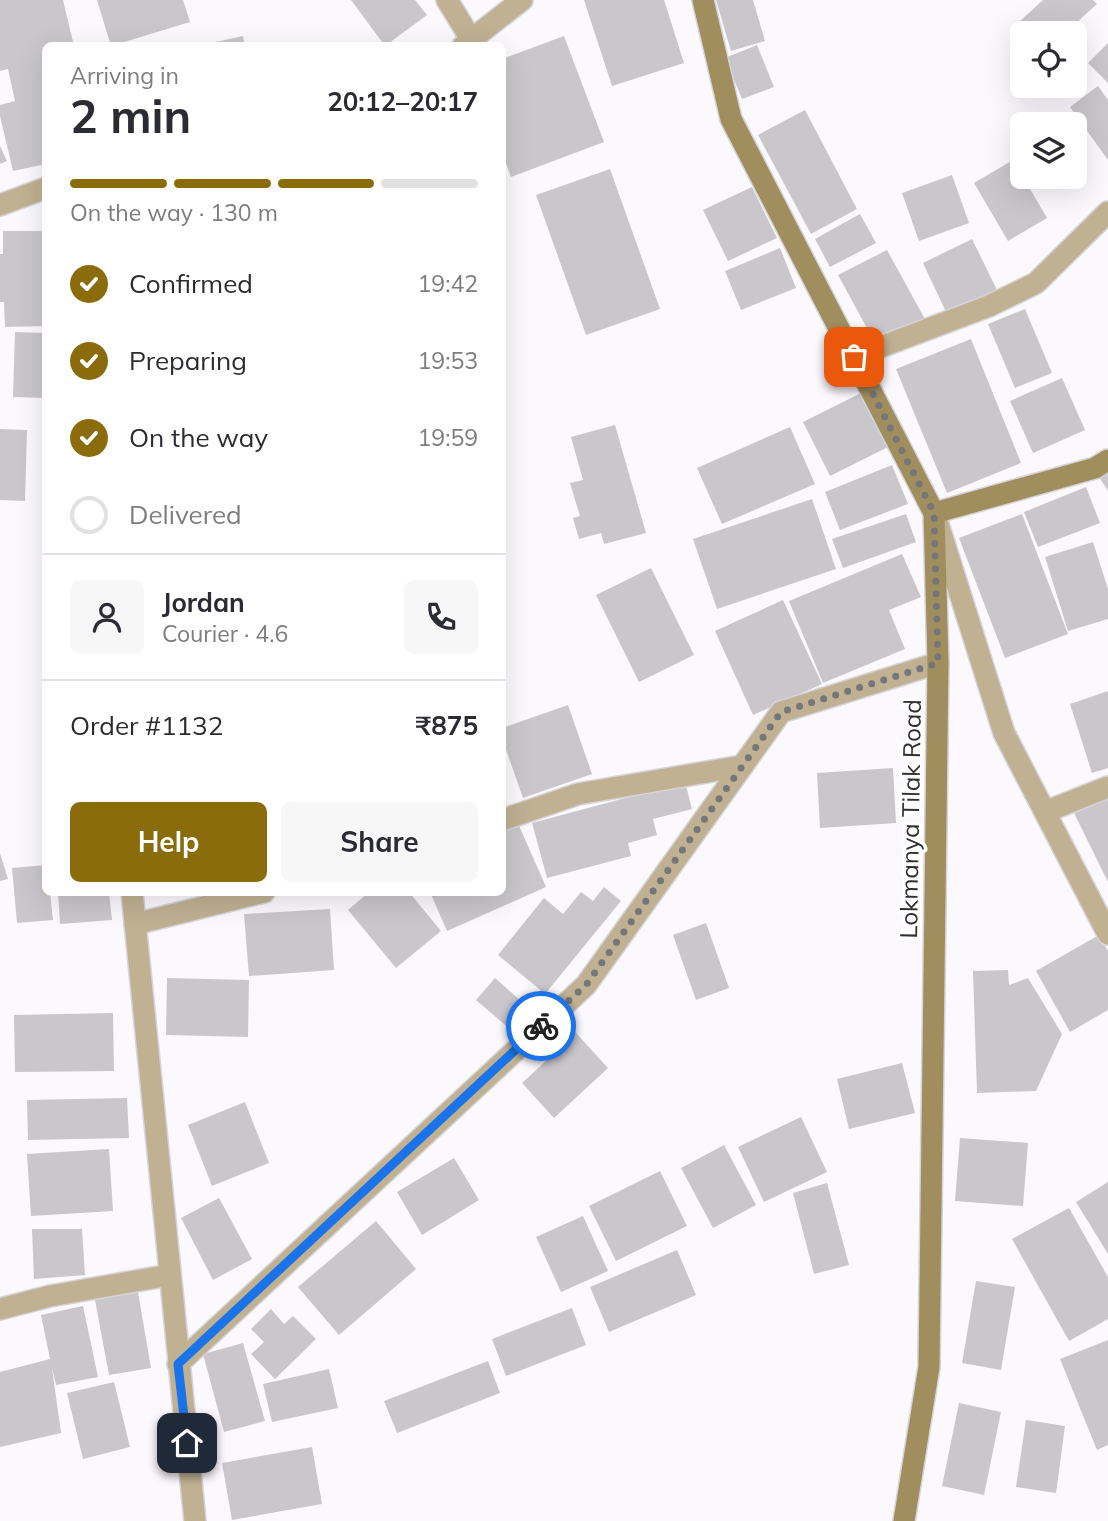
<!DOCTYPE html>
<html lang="en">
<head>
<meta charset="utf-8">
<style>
  body { margin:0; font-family:Mulish,sans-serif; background:#f7f7f7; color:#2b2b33; height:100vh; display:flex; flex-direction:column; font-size:26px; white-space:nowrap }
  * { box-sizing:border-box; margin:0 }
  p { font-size:23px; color:#7c7c81 }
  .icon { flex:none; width:38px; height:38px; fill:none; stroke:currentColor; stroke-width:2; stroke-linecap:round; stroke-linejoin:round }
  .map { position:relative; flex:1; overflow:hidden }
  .details { position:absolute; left:42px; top:42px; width:464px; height:854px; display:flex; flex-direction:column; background:#fff; border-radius:10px; box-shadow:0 7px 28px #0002 }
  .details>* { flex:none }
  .buttons { position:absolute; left:1010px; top:21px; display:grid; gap:14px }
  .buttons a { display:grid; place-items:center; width:77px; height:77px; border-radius:10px; background:#fff; box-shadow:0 7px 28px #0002; font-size:35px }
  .pin { position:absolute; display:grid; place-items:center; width:60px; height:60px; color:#fff; margin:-30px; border-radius:14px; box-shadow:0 4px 10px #0006 }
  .courier { position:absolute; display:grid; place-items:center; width:70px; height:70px; margin:-35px; border:5px solid #1a73e8; border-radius:50%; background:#fff; color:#222; box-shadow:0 2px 9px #0007 }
  .head em { font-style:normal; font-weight:700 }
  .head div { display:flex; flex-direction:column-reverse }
  .head { display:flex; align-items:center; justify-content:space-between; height:119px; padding:0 28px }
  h1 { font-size:46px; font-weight:700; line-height:52px }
  .bar { display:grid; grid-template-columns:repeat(4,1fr); gap:10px 7px; align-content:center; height:84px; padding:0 28px }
  .bar i { height:9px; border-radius:5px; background:#e1e1e2 }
  .bar .current { background:#8a6c0c }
  .bar p { grid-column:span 4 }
  .line { display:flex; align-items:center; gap:18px; padding:0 28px; border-top:2px solid #e1e1e2 }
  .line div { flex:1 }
  .round { display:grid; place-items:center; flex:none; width:74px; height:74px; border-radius:10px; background:#f7f7f7 }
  ol { padding:0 28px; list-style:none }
  li { display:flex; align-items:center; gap:21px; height:77px }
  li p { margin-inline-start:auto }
  li .icon { padding:7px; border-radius:50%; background:#8a6c0c; color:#fff; stroke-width:4 }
  li:last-child { color:#7c7c81 }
  li i { width:38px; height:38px; border:4px solid #e1e1e2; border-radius:50% }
  .primary-button { display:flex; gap:14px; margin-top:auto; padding:14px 28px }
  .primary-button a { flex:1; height:80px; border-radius:10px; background:#8a6c0c; color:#fff; font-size:28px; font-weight:700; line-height:80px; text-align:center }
  .primary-button a+a { background:#f7f7f7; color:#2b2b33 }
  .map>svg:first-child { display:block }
  .building { fill:#cac7cc }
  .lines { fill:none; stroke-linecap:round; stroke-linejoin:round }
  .street-casing { stroke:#d6d4d9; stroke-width:24 }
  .secondary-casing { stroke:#d6d4d9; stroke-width:24 }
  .street { stroke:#bfb192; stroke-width:21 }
  .secondary { stroke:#a18e5e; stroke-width:21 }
  .done { stroke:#767578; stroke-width:7; stroke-dasharray:0 12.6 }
  .route { stroke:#1a73e8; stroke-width:9 }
  .labels { text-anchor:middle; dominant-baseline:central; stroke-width:7; stroke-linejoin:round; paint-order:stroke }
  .street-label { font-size:24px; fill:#2f2e30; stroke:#fff }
</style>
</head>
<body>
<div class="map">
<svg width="1108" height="1521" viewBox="0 0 1108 1521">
  <rect width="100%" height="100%" fill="#fbf8fe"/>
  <g class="building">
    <path d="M0,0H63L74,46H46V164L13,171L0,116V105L15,101L8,69L0,71Z"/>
    <path d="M97,0H183L190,22L111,46Z"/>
    <path d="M351,0H415L427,15L385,46Z"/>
    <path d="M584,0H664L684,63L612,86Z"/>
    <path d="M716,0H753L765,41L731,51Z"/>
    <path d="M1043,0H1093L1097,4L1065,33H1031L1020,21Z"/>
    <path d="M243,36L245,46H207V44Z"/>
    <path d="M564,36L604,142L511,177L502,153V59Z"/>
    <path d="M1108,43V83L1088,63Z"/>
    <path d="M757,45L774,87L742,99L725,58Z"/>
    <path d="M1098,86L1108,100V160L1070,107Z"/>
    <path d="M805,110L857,209L811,234L758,135Z"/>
    <path d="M1074,131L1085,156L1074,160Z"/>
    <path d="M0,146L7,161L0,164Z"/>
    <path d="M1013,160L1047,218L1008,241L974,183Z"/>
    <path d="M610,169L660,309L586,335L536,195Z"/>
    <path d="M952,175L969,223L919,241L902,193Z"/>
    <path d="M752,187L777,238L728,261L703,210Z"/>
    <path d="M860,214L876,243L830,267L815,239Z"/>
    <path d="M3,231H46V326L5,327L4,302H0V254H3Z"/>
    <path d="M972,239L997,290L947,314L923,263Z"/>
    <path d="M780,248L796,288L741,310L725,271Z"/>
    <path d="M887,250L926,321L874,341L838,275Z"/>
    <path d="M1025,309L1052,373L1015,388L988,324Z"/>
    <path d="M15,332L46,333V398L13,397Z"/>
    <path d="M971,339L1021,463L947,493L896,369Z"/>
    <path d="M1062,378L1085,430L1033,453L1010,401Z"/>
    <path d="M861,393L888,447L830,476L803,422Z"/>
    <path d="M615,425L646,533L604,544L601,533L579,539L573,518L580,516L570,483L583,480L571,437Z"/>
    <path d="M790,427L815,484L722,524L697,468Z"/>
    <path d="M0,429L27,430L25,501L0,500Z"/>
    <path d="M892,465L908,504L840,530L825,492Z"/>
    <path d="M1108,471V491L1099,477Z"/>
    <path d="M1086,487L1100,523L1038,547L1024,512Z"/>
    <path d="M812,499L836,569L717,609L693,539Z"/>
    <path d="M906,514L916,542L843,568L832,539Z"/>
    <path d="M1022,514L1068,634L1005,658L959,538Z"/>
    <path d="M1093,542L1108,589V619L1068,631L1045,557Z"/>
    <path d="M902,554L921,597L889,610L905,649L823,683L789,601Z"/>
    <path d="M651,568L694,655L639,682L596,595Z"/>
    <path d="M783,600L822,684L753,715L715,631Z"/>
    <path d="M1108,691V768L1092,773L1070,704Z"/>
    <path d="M568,705L592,774L523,798L502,738V728Z"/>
    <path d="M893,768L896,823L820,828L817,773Z"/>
    <path d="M685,782L692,809L653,819L657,835L628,843L631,856L547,878L532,823Z"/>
    <path d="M1108,797V882L1074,813Z"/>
    <path d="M517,821L546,887L447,931L430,892H502V828Z"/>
    <path d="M0,853L8,879L0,881Z"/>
    <path d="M46,865V892H50L53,920L17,923L12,868Z"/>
    <path d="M604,887L621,901L545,994L498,955L544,898L563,914L581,892L593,901Z"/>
    <path d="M58,892H109L112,920L60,924Z"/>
    <path d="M369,892H409L441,931L396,968L348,910Z"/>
    <path d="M330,909L334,970L249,976L244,914Z"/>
    <path d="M706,923L729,988L696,1000L673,935Z"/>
    <path d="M1099,935L1108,951V1010L1070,1032L1036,971Z"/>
    <path d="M1008,970L1009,985L1028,978L1062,1034L1036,1091L977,1093L973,971Z"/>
    <path d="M167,978L249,980L248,1037L166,1035Z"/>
    <path d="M495,978L537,1015L518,1036L476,1000Z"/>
    <path d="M113,1013L114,1071L15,1072L14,1015Z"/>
    <path d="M576,1033L608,1068L554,1118L522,1083Z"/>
    <path d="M902,1063L915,1113L849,1129L837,1079Z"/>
    <path d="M127,1098L129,1138L28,1140L27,1100Z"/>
    <path d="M245,1102L269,1163L212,1186L188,1125Z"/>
    <path d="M801,1117L827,1172L764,1202L738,1147Z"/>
    <path d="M960,1138L1028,1143L1023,1206L955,1201Z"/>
    <path d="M724,1145L756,1205L713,1228L681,1168Z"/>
    <path d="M109,1149L113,1211L31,1216L27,1154Z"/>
    <path d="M454,1158L479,1200L422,1235L397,1192Z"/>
    <path d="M660,1171L687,1226L616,1261L589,1206Z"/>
    <path d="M1108,1182V1254L1076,1202Z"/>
    <path d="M827,1183L849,1265L814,1274L793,1193Z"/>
    <path d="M219,1198L252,1259L213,1280L181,1218Z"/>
    <path d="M1069,1208L1108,1277V1319L1069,1341L1012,1239Z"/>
    <path d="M583,1216L608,1271L561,1292L536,1237Z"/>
    <path d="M376,1221L416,1269L339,1335L298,1287Z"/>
    <path d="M32,1229H82L85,1275L34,1279Z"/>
    <path d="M677,1250L696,1295L609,1332L590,1287Z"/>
    <path d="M976,1281L1015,1287L1001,1370L962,1363Z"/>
    <path d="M138,1292L151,1368L109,1375L95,1300Z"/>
    <path d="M83,1306L98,1377L56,1385L52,1368L61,1433L0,1447V1372L50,1359L41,1315Z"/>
    <path d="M572,1308L586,1345L506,1376L492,1339Z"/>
    <path d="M271,1309L284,1324L293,1316L316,1339L275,1379L251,1354L264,1342L251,1329Z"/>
    <path d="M1108,1340V1445L1097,1450L1060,1359Z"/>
    <path d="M243,1343L265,1421L224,1432L203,1354Z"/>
    <path d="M488,1361L500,1393L397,1433L384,1401Z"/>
    <path d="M329,1369L338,1408L272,1422L263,1384Z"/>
    <path d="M114,1382L130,1447L83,1459L67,1393Z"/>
    <path d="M959,1403L1001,1412L984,1495L942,1486Z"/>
    <path d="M1026,1420L1065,1426L1056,1493L1016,1487Z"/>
    <path d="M312,1447L322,1504L232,1520L222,1463Z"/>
  </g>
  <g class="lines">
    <defs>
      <g id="street">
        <path d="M447,0L471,39"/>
        <path d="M463,46L522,0"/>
        <path d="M0,205L46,188"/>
        <path d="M854,357L989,306L1036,283L1108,212"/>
        <path d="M937,521L1004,733L1108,934"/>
        <path d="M1045,812L1108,787"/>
        <path d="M502,820L578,794L742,766"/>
        <path d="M132,892L195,1521"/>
        <path d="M135,924L264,892"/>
        <path d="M0,1309L50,1296L170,1275"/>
        <path d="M178,1364L586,985L781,712L938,663"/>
      </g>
      <g id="secondary">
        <path d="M703,0L731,119L934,513L938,663L929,1367L904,1521"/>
        <path d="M934,513L1095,468L1108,460"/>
      </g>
    </defs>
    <use href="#street" class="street-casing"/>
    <use href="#secondary" class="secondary-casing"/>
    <use href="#street" class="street"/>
    <use href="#secondary" class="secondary"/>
  </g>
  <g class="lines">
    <path class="done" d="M541,1026L586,985L781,712L938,663L934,513L854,357"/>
    <path class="route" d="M187,1443L178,1364L541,1026"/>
  </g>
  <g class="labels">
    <g class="street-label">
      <text transform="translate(910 819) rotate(-89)">Lokmanya Tilak Road</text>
    </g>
  </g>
</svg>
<div class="buttons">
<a><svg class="icon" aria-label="locate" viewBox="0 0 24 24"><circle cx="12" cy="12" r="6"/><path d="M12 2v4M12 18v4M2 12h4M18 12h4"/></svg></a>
<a><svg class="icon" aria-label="layers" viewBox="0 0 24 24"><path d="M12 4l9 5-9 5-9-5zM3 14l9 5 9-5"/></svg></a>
</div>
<div class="pin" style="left:854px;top:357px;background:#ea580c"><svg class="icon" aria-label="bag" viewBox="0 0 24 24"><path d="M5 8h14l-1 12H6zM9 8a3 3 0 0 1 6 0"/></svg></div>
<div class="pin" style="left:187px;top:1443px;background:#1f2937"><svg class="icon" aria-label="home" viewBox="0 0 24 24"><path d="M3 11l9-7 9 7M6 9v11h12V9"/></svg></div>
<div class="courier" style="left:541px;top:1026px"><svg class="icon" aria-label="bike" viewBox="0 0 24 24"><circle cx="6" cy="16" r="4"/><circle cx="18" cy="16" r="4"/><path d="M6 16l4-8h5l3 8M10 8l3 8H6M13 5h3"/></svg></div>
<section class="details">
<div class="head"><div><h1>2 min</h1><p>Arriving in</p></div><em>20:12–20:17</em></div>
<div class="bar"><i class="current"></i><i class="current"></i><i class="current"></i><i></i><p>On the way · 130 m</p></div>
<ol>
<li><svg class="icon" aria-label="check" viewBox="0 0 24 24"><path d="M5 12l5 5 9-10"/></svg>Confirmed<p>19:42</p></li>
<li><svg class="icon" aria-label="check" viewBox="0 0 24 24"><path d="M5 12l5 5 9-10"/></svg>Preparing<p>19:53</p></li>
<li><svg class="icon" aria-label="check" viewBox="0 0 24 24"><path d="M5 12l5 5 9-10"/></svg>On the way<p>19:59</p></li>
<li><i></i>Delivered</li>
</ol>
<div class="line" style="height:126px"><a class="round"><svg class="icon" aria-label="person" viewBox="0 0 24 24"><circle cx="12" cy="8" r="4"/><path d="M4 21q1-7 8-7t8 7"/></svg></a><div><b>Jordan</b><p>Courier · 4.6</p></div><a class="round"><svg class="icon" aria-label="phone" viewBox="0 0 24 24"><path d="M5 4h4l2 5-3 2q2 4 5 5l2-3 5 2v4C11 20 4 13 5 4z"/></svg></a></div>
<div class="line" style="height:91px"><div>Order #1132</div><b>₹875</b></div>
<div class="primary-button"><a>Help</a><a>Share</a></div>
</section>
</div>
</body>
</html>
